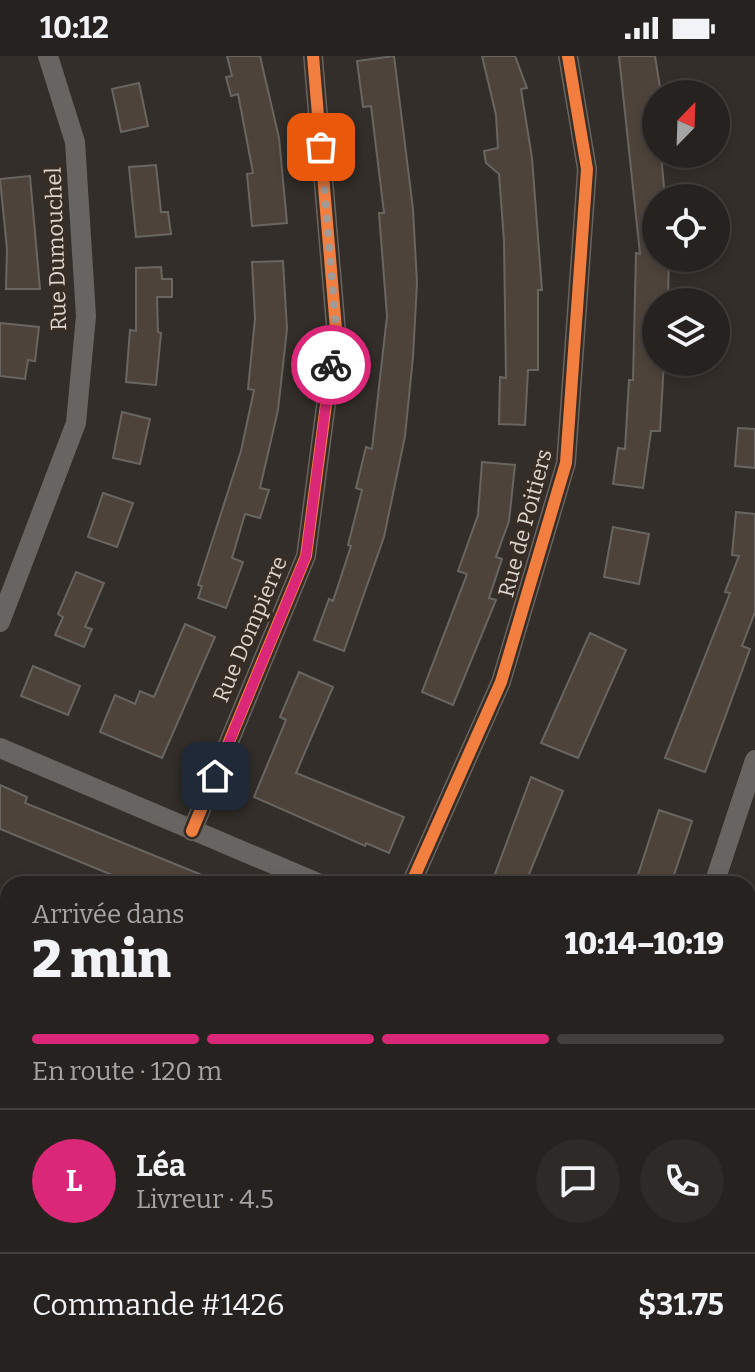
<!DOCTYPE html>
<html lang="fr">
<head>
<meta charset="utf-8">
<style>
  body { margin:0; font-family:Bitter,serif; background:#2e2a28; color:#f1f3f6; height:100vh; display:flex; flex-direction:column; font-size:30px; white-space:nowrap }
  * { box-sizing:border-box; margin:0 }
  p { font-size:26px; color:#a4a4a4 }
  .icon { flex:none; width:44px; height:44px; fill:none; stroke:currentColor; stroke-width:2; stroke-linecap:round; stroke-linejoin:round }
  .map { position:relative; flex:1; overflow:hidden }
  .side { position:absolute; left:0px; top:820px; width:756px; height:496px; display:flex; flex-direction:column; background:#26221f; border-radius:24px 24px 0 0; box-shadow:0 4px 12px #0003,0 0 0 2px #423f3d }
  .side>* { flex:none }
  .needle { width:52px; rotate:23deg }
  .buttons { position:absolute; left:642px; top:24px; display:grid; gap:16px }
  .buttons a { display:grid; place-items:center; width:88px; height:88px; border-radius:50%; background:#26221f; box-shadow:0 4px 12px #0003,0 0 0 2px #423f3d; font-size:40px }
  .pin { position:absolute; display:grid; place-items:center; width:68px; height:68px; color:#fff; margin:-34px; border-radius:16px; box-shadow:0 4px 12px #0006 }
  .courier { position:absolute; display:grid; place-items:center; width:80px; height:80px; margin:-40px; border:6px solid #db2777; border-radius:50%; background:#fff; color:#222; box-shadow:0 2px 10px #0007 }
  .headline em { font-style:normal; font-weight:800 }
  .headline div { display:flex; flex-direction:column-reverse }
  .headline { display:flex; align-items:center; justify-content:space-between; height:136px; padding:0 32px }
  h1 { font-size:52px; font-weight:800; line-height:60px }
  .bar { display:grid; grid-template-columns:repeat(4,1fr); gap:12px 8px; align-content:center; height:96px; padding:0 32px }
  .bar i { height:10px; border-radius:6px; background:#423f3d }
  .bar .on { background:#db2777 }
  .bar p { grid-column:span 4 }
  .line { display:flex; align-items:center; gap:20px; padding:0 32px; border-top:2px solid #423f3d }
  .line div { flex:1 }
  .round { display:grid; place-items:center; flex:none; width:84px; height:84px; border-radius:42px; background:#2e2a28 }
  .status { display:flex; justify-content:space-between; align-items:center; height:56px; padding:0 40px; background:#26221f; direction:ltr }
  .status svg { height:22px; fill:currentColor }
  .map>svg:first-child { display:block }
  .building { fill:#4d433a; stroke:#696561; stroke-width:2 }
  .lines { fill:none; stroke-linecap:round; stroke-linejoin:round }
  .minor { stroke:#676461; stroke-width:20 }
  .cycleway-casing { stroke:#382d24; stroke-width:17 }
  .cycleway { stroke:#f27e40; stroke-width:12 }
  .done { stroke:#a29b96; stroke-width:8; stroke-dasharray:0 14.4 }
  .route { stroke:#db2777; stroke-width:10 }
  .labels { text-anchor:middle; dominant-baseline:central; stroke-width:6; stroke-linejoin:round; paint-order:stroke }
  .street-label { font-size:22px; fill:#ddd6d0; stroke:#382d24 }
</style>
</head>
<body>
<div class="status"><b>10:12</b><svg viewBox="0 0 49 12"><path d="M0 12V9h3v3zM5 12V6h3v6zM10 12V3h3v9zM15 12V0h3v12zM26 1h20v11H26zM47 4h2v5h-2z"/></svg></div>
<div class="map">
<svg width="755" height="1316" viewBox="0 0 755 1316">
  <rect width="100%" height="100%" fill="#332e29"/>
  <g class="building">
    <path d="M227,0H260L279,82L287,167L252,170L247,118L253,117L238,38L231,40L226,21L232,20Z"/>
    <path d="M394,0L413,153L417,227L413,301L405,380L384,481L344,595L314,584L329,543L333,545L351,490L348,489L362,434L356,432L366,391L372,393L387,260L379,157H384L371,50L363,51L357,5Z"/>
    <path d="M482,0H515L527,32L521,33L532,102L542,234H538V314H528L525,369L499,368L500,321L506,322L504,185L499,118L486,107L484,95L498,92L496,59Z"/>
    <path d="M619,0H655L661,38H652L656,98H661L665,142H656V202H669L668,242H656V306H664L660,375H651L643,432L613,428L618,392L625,393L629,324H633L636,197L640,198Z"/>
    <path d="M139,27L148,70L121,76L112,33Z"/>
    <path d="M156,109L161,156H168L171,178L136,181L129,111Z"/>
    <path d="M30,120L40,233H6L7,193L0,123Z"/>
    <path d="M283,205L287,273L278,354L260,432L269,434L260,462L245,458L232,502L243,506L226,552L198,542L202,530L198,529L241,395L254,334L248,333L255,263L252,206Z"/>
    <path d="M161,211L162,223H172V241H157L158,276L161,277L156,329L126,326L130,274L136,275V212Z"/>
    <path d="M0,267L39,271L35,305L28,304L25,323L0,320Z"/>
    <path d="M122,356L150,363L140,408L113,402Z"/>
    <path d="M738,372L755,373V412L735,410Z"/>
    <path d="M482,406L515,409L509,465L496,501L502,503L489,542L496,544L453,649L422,636L467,518L458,515L478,459Z"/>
    <path d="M103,437L133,447L117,491L88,481Z"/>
    <path d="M736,456L755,458V556L742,590L750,593L705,716L665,702L730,537L725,536L739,500L732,499Z"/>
    <path d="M613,471L649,478L639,528L604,521Z"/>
    <path d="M76,516L104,527L85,571L92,573L84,591L55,579L63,561L58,558Z"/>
    <path d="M185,568L215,581L162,702L100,676L115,639L135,648L140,635L154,641Z"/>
    <path d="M590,577L626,594L578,702L541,687Z"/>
    <path d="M33,610L80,630L68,659L21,640Z"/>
    <path d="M299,616L333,631L296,717L404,761L389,797L366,787L365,790L254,741L286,664L280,661Z"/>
    <path d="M531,721L563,735L525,828H518L495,818Z"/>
    <path d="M0,729L27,741L25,747L224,828H134L0,773Z"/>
    <path d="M659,754L692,765L671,828H635Z"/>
  </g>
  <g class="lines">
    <g class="minor">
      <path d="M0,566L76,367L86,260L75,86L48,0"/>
      <path d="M0,692L320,828"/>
      <path d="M192,775L306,500L336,273L313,0"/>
      <path d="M411,828L501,626L566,407L587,113L568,0"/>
      <path d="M714,828L755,704"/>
      <path d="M0,986L8,990"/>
      <path d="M748,1031L755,1046"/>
      <path d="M748,1128L755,1124"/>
      <path d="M0,1254L8,1256"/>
      <path d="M564,1308L565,1316"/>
      <path d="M14,1316L15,1308"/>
    </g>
    <defs>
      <g id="cycleway">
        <path d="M192,775L306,500L336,273L313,0"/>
        <path d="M411,828L501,626L566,407L587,113L568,0"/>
      </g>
    </defs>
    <use href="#cycleway" class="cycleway-casing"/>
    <use href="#cycleway" class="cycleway"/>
  </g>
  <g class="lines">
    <path class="done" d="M321,91L336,273L331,309"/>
    <path class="route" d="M215,720L306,500L331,309"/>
  </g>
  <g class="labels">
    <g class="street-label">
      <text transform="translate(56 193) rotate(-92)">Rue Dumouchel</text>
      <text transform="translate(525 467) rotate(-75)">Rue de Poitiers</text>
      <text transform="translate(250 573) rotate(-67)">Rue Dompierre</text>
    </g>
  </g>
</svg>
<div class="buttons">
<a><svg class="needle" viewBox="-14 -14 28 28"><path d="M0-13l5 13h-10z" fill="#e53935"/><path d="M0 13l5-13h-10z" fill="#a4a4a4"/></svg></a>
<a><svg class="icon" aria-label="locate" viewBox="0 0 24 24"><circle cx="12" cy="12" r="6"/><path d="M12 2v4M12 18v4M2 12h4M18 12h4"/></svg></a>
<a><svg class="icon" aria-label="layers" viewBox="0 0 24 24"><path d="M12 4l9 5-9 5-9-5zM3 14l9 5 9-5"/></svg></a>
</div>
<div class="pin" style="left:321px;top:91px;background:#ea580c"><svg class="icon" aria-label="bag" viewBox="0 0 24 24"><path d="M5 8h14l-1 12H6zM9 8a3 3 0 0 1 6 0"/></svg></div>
<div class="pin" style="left:215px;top:720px;background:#1f2937"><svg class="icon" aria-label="home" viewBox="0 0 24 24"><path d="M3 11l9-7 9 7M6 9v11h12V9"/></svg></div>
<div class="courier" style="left:331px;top:309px"><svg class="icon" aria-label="bike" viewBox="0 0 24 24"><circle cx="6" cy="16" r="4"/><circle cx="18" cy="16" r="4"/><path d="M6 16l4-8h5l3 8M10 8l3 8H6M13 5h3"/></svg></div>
<section class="side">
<div class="headline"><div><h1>2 min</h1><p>Arrivée dans</p></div><em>10:14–10:19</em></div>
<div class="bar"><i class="on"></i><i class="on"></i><i class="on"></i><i></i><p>En route · 120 m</p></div>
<div class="line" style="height:144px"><b class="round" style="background:#db2777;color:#fff">L</b><div><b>Léa</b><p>Livreur · 4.5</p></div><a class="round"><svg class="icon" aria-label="chat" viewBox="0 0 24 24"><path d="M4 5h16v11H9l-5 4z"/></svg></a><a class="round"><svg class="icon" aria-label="phone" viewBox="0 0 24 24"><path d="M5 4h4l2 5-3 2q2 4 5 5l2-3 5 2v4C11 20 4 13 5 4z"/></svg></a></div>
<div class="line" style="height:104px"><div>Commande #1426</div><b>$31.75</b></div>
</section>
</div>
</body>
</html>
